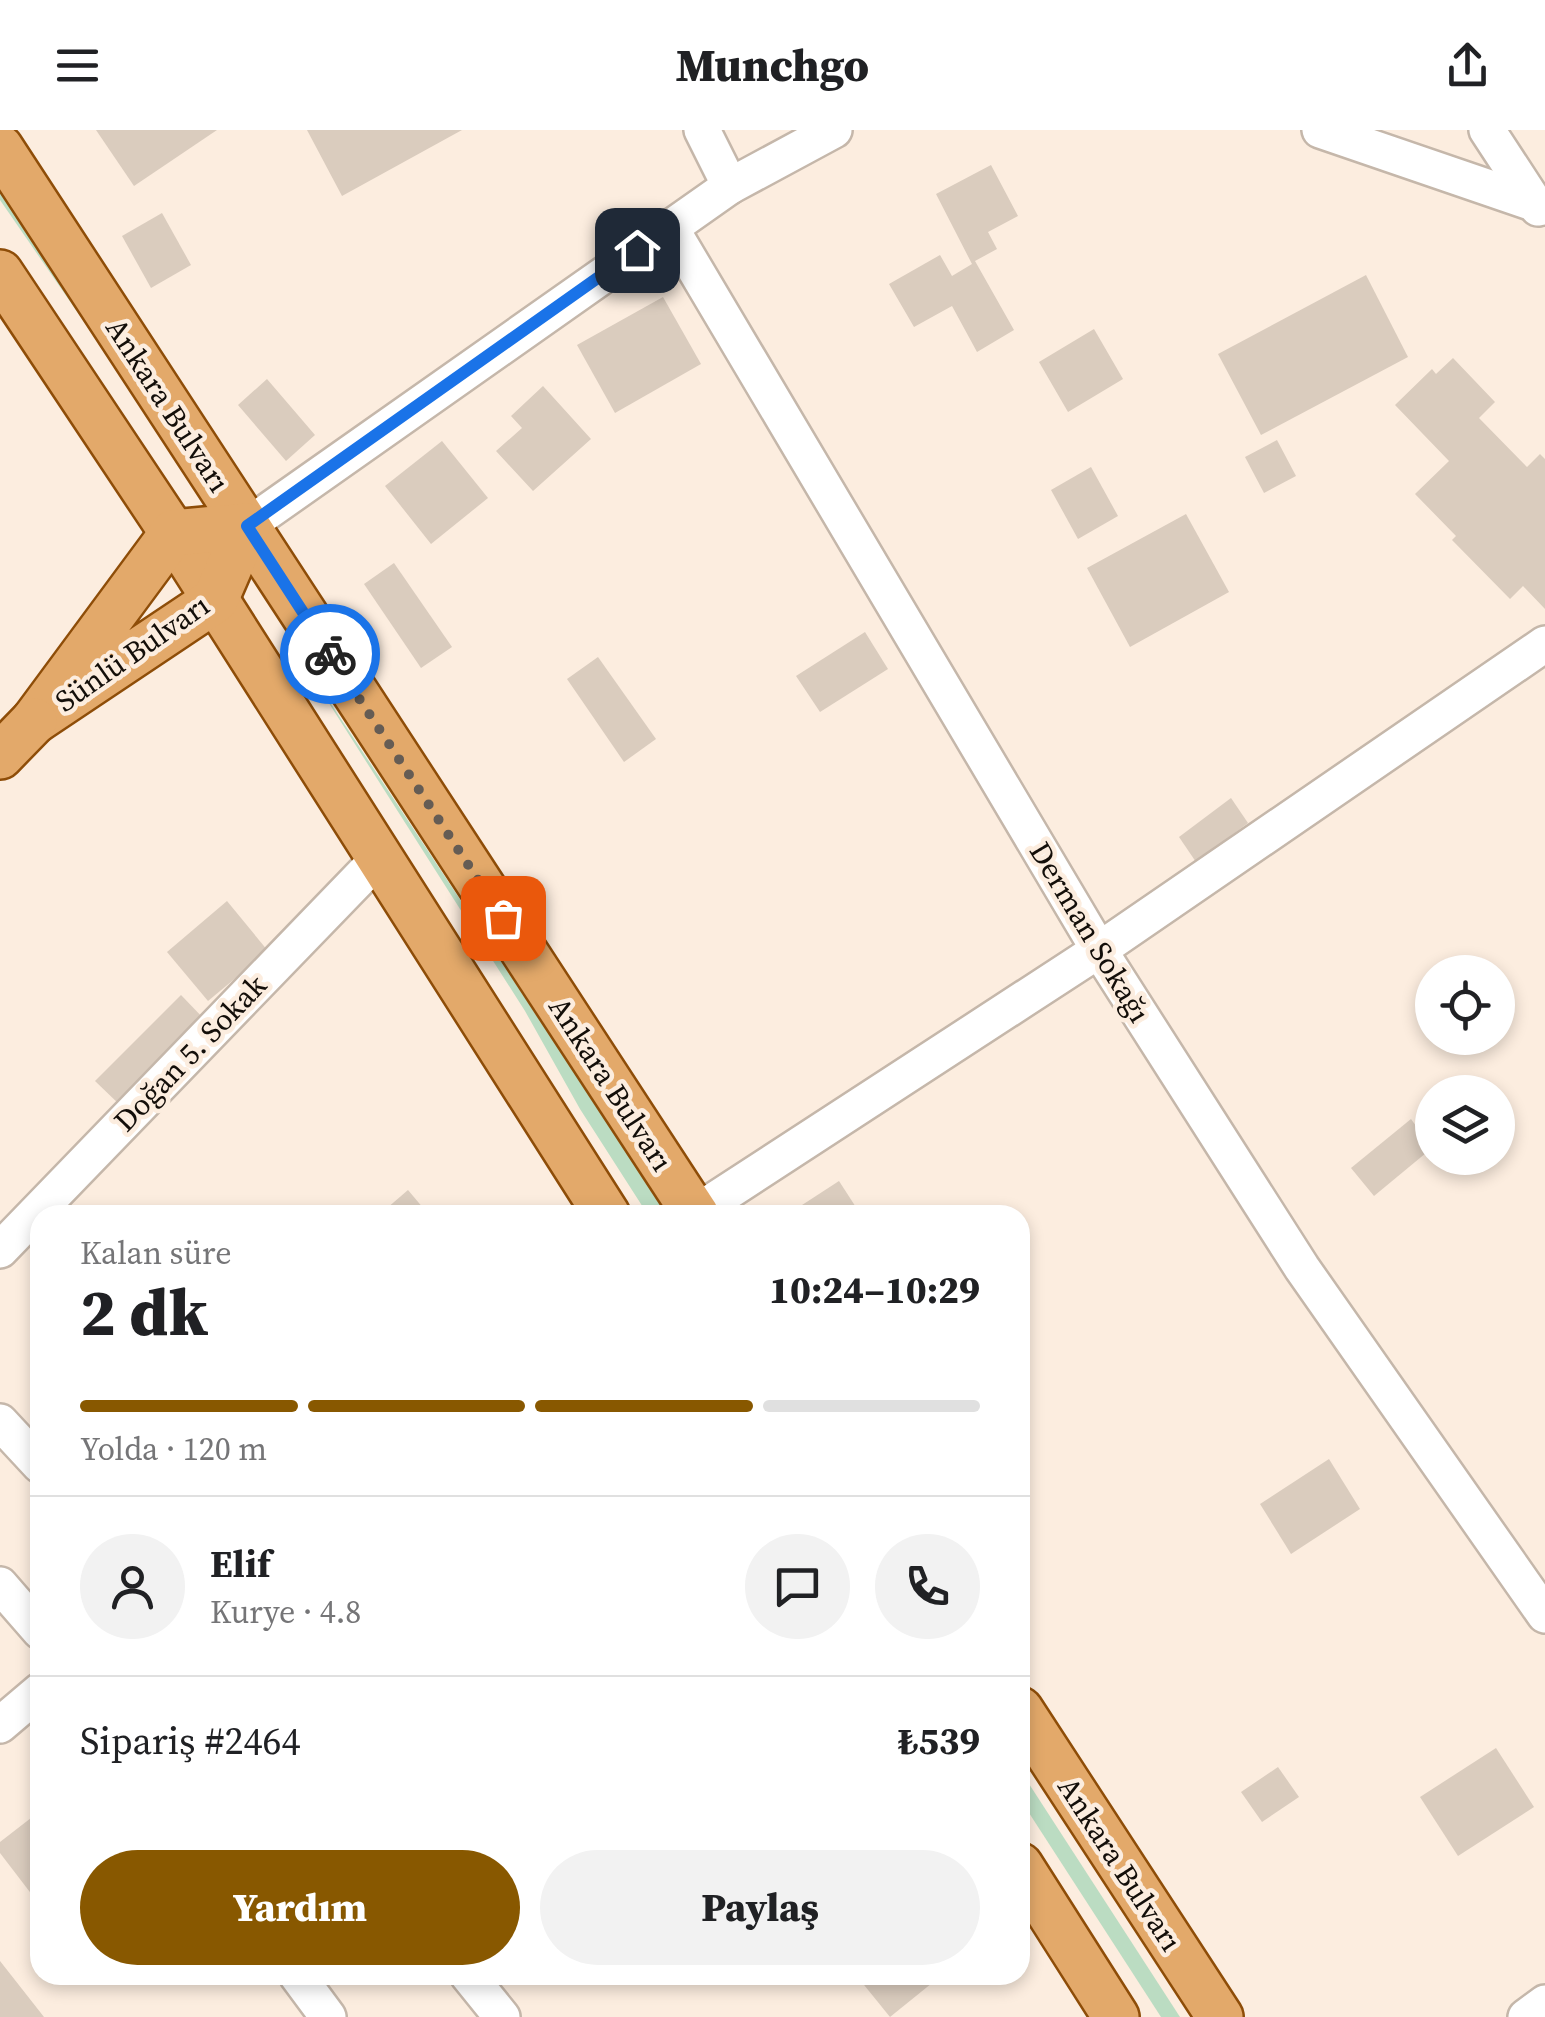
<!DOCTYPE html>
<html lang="tr">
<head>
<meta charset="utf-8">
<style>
  body { margin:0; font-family:"Source Serif 4",serif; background:#f2f2f2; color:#202124; height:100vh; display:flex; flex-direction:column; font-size:38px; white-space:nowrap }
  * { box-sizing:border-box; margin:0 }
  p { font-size:32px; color:#757577 }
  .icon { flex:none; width:55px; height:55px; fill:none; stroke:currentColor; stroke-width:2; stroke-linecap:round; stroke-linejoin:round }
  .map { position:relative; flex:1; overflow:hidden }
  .panel { position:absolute; left:30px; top:1075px; width:1000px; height:780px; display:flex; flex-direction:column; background:#fff; border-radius:30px; box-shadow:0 5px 15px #0003 }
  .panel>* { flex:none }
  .fabs { position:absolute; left:1415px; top:825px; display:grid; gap:20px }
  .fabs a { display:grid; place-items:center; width:100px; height:100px; border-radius:50%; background:#fff; box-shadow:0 5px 15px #0003; font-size:50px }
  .pin { position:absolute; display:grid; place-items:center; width:85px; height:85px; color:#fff; margin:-42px; border-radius:20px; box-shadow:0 5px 15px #0006 }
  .courier { position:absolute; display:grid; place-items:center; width:100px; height:100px; margin:-50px; border:8px solid #1a73e8; border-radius:50%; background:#fff; color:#222; box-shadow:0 2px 12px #0007 }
  .summary em { font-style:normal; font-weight:800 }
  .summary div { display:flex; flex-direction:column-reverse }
  .summary { display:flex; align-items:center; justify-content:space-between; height:170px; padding:0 50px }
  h1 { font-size:65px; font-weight:800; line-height:75px }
  .bar { display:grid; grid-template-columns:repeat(4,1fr); gap:15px 10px; align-content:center; height:120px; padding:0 50px }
  .bar i { height:12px; border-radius:8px; background:#e0e0e0 }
  .bar .selected { background:#885800 }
  .bar p { grid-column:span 4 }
  .line { display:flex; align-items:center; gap:25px; padding:0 50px; border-top:2px solid #e0e0e0 }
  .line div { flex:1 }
  .round { display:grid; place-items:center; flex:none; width:105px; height:105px; border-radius:52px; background:#f2f2f2 }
  .cta { display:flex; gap:20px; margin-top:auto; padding:20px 50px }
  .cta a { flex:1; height:115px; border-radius:60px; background:#885800; color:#fff; font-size:40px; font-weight:800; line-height:115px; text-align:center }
  .cta a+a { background:#f2f2f2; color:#202124 }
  header { display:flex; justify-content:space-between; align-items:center; height:130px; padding:0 50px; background:#fff; font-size:45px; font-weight:800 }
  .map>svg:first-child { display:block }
  .green { fill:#bbdcc2 }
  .building { fill:#daccbe }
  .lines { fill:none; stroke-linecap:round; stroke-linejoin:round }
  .minor-casing { stroke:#c5b7aa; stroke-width:40 }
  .major-casing { stroke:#8e4d08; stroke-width:50 }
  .minor { stroke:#fff; stroke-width:35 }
  .major { stroke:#e3a96a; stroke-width:45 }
  .done { stroke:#655c54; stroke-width:10; stroke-dasharray:0 18 }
  .route { stroke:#1a73e8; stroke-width:12 }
  .labels { text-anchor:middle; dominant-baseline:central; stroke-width:9; stroke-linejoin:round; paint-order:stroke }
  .street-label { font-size:30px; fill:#130e09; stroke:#fceddf }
</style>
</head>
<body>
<header><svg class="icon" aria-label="menu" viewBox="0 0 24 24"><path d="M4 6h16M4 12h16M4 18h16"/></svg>Munchgo<svg class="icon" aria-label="share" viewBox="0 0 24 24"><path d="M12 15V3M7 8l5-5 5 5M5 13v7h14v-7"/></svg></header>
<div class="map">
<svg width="1545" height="1887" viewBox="0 0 1545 1887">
  <rect width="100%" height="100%" fill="#fceddf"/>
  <g class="green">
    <path d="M0,59L187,341L0,70Z"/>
    <path d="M283,501L668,1085H648L580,979L525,881Z"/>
    <path d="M1020,1640L1180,1887H1161L1020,1669Z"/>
  </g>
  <g class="building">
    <path d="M96,0H217L134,56Z"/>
    <path d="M307,0H462L342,66Z"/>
    <path d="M991,35L1018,86L988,102L997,119L975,131L1014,200L977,222L952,176L914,197L889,154L940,125L952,146L972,134L936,64Z"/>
    <path d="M162,83L191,135L151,158L122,106Z"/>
    <path d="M1366,145L1408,227L1261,305L1218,224Z"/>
    <path d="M663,167L701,234L615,283L577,215Z"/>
    <path d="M1094,199L1123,249L1068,282L1039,232Z"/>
    <path d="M1453,228L1495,272L1479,288L1527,337L1540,324L1545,329V479L1523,456L1510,469L1452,410L1456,406L1415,364L1449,331L1395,275L1432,239L1436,244Z"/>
    <path d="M267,249L315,305L286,331L238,275Z"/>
    <path d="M543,256L591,309L533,361L496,321L522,298L511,286Z"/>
    <path d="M1277,310L1296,346L1264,363L1245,327Z"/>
    <path d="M442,311L488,368L431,414L385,356Z"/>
    <path d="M1091,337L1118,386L1078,409L1051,360Z"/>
    <path d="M1186,384L1229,462L1130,517L1087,438Z"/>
    <path d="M394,433L452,517L421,538L364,454Z"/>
    <path d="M865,502L888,539L820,582L796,546Z"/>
    <path d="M598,527L656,609L624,632L567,549Z"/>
    <path d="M1231,668L1248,693L1196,732L1179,707Z"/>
    <path d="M227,771L268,821L208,871L167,822Z"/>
    <path d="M181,865L206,891L121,976L95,951Z"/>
    <path d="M1411,989L1432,1018L1374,1066L1351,1038Z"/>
    <path d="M839,1051L861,1085H804L799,1077Z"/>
    <path d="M408,1060L429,1085H379Z"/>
    <path d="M1329,1329L1360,1379L1291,1424L1260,1374Z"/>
    <path d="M1496,1618L1534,1677L1458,1726L1420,1667Z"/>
    <path d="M1278,1637L1299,1667L1262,1692L1241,1662Z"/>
    <path d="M40,1681V1767L36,1770L0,1723V1712Z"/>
    <path d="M0,1831L44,1887H0Z"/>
    <path d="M856,1845H942L890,1887Z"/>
  </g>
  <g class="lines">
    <defs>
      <g id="minor">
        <path d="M702,0L730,56"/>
        <path d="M1320,0L1545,77"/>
        <path d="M1487,0L1538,78"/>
        <path d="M670,97L1099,820L1302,1138L1545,1485"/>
        <path d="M247,396L730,56L834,0"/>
        <path d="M695,1083L1099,820L1545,514"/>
        <path d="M0,1120L380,727"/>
        <path d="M0,1292L40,1335"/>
        <path d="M0,1455L40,1501"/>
        <path d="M0,1595L40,1561"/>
        <path d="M297,1845L328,1887"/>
        <path d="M468,1845L502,1887"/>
        <path d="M1526,1887L1545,1873"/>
      </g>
      <g id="major">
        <path d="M0,18L696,1085"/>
        <path d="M0,143L173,403L607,1085"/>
        <path d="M247,396L215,470L34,591L173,403Z"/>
        <path d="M0,626L34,591"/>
        <path d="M1020,1580L1220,1887"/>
        <path d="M1020,1736L1116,1887"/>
      </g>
    </defs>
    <use href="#minor" class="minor-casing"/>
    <use href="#major" class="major-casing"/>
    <use href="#minor" class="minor"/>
    <use href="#major" class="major"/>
  </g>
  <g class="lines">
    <path class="done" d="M330,524L503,788"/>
    <path class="route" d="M330,524L247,396L637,120"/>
  </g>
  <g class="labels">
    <g class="street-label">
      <text transform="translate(168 275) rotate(57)">Ankara Bulvarı</text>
      <text transform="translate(132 523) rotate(-35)">Sünlü Bulvarı</text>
      <text transform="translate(1090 802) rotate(59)">Derman Sokağı</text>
      <text transform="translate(190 923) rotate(-46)">Doğan 5. Sokak</text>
      <text transform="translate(611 954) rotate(57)">Ankara Bulvarı</text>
      <text transform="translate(1120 1734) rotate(57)">Ankara Bulvarı</text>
    </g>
  </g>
</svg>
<div class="fabs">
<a><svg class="icon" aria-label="locate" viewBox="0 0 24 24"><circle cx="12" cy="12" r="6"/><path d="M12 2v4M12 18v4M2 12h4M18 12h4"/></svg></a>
<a><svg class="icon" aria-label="layers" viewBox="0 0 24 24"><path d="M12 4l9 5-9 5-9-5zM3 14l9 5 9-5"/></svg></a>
</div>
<div class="pin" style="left:503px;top:788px;background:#ea580c"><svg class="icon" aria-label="bag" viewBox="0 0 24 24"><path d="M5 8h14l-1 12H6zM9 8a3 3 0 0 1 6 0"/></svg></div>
<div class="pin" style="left:637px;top:120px;background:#1f2937"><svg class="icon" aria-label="home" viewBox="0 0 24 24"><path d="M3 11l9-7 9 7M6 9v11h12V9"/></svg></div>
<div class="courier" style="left:330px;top:524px"><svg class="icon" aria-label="bike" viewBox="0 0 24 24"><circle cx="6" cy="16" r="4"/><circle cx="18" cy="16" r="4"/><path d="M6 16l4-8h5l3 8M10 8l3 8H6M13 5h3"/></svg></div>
<section class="panel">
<div class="summary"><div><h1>2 dk</h1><p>Kalan süre</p></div><em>10:24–10:29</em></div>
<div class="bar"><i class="selected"></i><i class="selected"></i><i class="selected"></i><i></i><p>Yolda · 120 m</p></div>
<div class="line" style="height:180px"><a class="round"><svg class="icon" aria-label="person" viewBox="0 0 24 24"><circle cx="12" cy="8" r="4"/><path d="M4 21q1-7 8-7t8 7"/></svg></a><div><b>Elif</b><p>Kurye · 4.8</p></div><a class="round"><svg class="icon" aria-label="chat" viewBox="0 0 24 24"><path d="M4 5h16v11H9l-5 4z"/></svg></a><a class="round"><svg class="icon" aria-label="phone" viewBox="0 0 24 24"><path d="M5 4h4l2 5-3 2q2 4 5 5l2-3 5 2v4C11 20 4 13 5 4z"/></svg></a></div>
<div class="line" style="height:130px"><div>Sipariş #2464</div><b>₺539</b></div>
<div class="cta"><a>Yardım</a><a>Paylaş</a></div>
</section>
</div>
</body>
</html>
